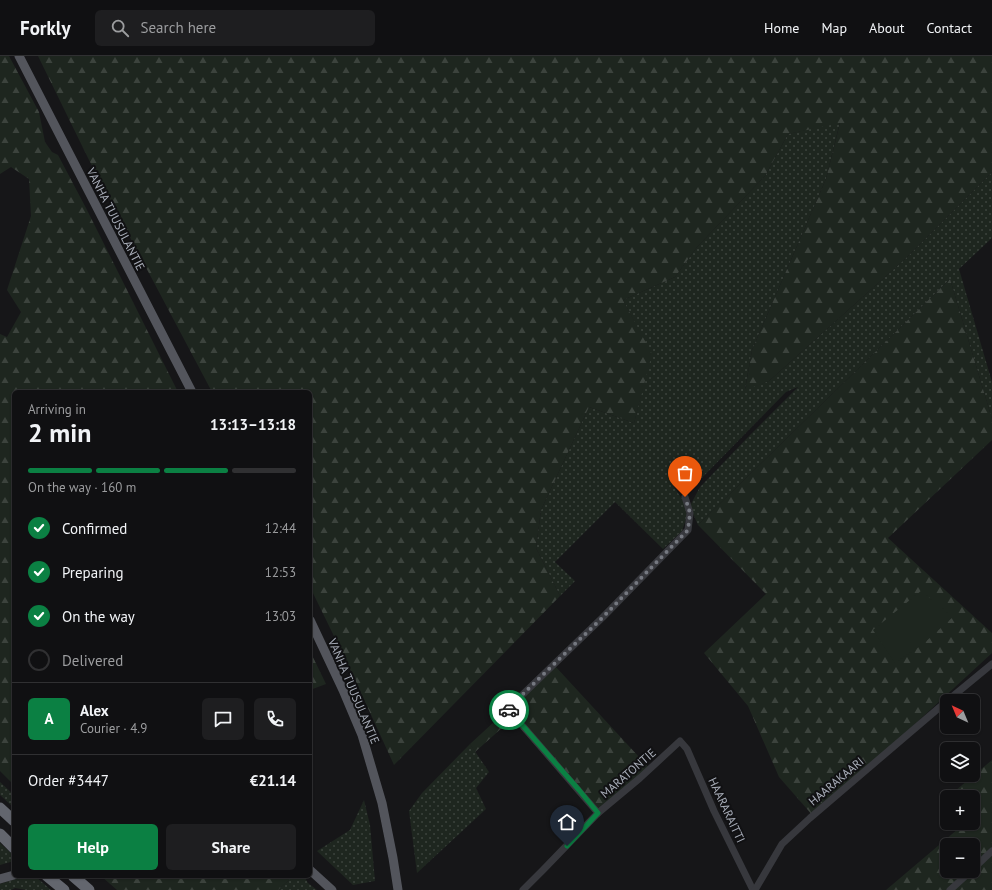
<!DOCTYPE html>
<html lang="en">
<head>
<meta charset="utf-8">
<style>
  body { margin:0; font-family:"PT Sans",sans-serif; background:#1e1e20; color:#f1f3f6; height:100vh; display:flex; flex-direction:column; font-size:15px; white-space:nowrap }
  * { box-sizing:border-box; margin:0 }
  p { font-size:13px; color:#9c9d9f }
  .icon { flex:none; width:22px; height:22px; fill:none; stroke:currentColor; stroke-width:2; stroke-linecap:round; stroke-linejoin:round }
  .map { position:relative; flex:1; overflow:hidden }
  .details { position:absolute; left:12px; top:334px; width:300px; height:488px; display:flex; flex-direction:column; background:#101012; border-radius:6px; box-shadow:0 1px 3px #0004,0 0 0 1px #303032 }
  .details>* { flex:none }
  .needle { width:26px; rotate:316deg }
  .fabs { position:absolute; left:940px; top:638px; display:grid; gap:8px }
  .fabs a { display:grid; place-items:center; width:40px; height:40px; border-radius:6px; background:#101012; box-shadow:0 1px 3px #0004,0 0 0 1px #303032; font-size:20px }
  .pin { position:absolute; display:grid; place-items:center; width:34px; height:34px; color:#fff; margin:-41px -17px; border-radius:50% 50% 50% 0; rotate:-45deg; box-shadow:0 0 4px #0007 }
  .pin .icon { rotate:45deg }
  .courier { position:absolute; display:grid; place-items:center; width:40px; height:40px; margin:-20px; border:3px solid #0b8043; border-radius:50%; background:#fff; color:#222; box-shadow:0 1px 5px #0007 }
  .summary em { font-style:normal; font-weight:600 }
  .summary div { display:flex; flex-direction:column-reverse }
  .summary { display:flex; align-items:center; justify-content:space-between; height:68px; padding:0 16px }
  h1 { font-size:26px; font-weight:600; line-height:30px }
  .bar { display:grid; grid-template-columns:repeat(4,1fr); gap:6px 4px; align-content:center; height:48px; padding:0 16px }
  .bar i { height:5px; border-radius:3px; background:#303032 }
  .bar .current { background:#0b8043 }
  .bar p { grid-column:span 4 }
  .line { display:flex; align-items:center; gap:10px; padding:0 16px; border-top:1px solid #303032 }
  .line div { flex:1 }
  .round { display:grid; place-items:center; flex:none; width:42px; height:42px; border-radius:6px; background:#1e1e20 }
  ol { padding:0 16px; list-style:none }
  li { display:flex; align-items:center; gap:12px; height:44px }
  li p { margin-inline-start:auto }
  li .icon { padding:4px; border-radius:50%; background:#0b8043; color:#fff; stroke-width:4 }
  li:last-child { color:#9c9d9f }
  li i { width:22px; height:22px; border:2px solid #303032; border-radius:50% }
  .cta { display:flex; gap:8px; margin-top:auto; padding:8px 16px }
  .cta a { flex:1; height:46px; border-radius:6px; background:#0b8043; color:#fff; font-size:16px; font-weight:600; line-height:46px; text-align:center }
  .cta a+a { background:#1e1e20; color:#f1f3f6 }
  header { display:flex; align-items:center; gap:24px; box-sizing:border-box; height:56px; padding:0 20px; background:#101012; border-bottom:1px solid #303032 }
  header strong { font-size:19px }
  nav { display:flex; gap:22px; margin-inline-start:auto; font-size:14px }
  .search { width:280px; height:36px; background:#1e1e20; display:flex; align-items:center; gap:10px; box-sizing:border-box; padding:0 14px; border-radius:6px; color:#9c9d9f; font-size:15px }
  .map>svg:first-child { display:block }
  .grass { fill:url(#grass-dots) }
  .forest { fill:url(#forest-firs); fill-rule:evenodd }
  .green { fill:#1e261f }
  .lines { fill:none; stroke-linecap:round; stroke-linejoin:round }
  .minor { stroke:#37383d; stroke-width:7 }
  .major { stroke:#53555c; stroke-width:9 }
  .highway { stroke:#63666e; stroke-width:11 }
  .done { stroke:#757880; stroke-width:4; stroke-dasharray:0 7.2 }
  .route { stroke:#0b8043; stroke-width:5 }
  .labels { text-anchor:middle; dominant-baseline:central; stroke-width:4; stroke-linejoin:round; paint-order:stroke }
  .street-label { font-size:12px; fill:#a8adb8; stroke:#111113 }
</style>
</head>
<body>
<header>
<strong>Forkly</strong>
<div class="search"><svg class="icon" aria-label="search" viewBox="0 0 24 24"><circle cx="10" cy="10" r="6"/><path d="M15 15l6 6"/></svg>Search here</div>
<nav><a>Home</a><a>Map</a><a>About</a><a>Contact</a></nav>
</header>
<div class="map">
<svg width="992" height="834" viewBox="0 0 992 834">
  <defs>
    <pattern id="grass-dots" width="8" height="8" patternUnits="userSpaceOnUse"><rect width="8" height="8" fill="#1e261f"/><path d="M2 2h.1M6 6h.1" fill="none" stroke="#3c433d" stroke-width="1.8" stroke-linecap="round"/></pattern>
    <pattern id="forest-firs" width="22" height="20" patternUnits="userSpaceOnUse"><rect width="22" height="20" fill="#1e261f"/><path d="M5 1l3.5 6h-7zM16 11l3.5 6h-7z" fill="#3c433d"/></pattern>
  </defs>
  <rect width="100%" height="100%" fill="#161618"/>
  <g class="grass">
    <path d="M840,66L826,123L752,294L745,333L769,325L905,203L992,116V182L959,213L992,326V363L950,223L698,469L690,451L692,446L700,431L750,379L798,331L786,336L693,431L685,436L677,420L671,426L684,446L687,460L682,475L663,493L615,446L555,506L575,525L560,540L536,492L541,454L589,351L634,367L651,298L623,244L675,221L697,191L765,120L788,78Z"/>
    <path d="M470,688L489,716L476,732L486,753L417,817L409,755L422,737Z"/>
    <path d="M0,726L14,739V752L0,739Z"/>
    <path d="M364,744L370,769L375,825L353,829L317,795L350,774Z"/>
    <path d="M0,787L14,800V805L0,809Z"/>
    <path d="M25,820H35L51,834H26L15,832L11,834H0V828Z"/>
    <path d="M299,820H304L308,827L317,834H278L290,823Z"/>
  </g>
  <g class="forest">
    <path d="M0,0H9L39,56L45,86L52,96L58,99L86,152L178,336H14V729L0,715V278L7,281L21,256L7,234L31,160L29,123L11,111L0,118Z"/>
    <path d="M38,0H992V116L905,203L769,325L745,334L752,294L826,123L840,67L788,78L765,120L697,191L675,221L623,244L652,298L634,367L589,351L541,454L536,492L560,540L394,709L351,615L310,531V336H212L89,104Z"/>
    <path d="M950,223L992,363V384L888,482L992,577V597L814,761L779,721L748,650L704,597L766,538L698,469Z"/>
    <path d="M310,595L326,628L310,634Z"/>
    <path d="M555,610L651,714L599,761L512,663L475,696L470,688Z"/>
    <path d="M992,704V834H886L965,767H973V741H950L949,740ZM947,789H973V815H947Z"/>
    <path d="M101,820H299L290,823L278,834H117Z"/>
  </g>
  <path class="green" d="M921,535L953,561L923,588L895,607L873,574Z"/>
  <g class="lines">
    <g class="minor">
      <path d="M947,645L992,608"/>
      <path d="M598,757L509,654L519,642L603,561L688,474L690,457L685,441"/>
      <path d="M973,813L992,795"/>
      <path d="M523,834L543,814L598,757L640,722L680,685L687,693L714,755L753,834"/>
      <path d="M755,834L782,788L810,762L947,645"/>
      <path d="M950,834L971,815"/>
    </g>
    <g class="major">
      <path d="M19,0L192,336"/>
      <path d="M310,564L343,634L362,679L382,747L393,802L398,834"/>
      <path d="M310,814L332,834"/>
      <path d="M0,823L14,819"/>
    </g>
    <g class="highway">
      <path d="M0,752L14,765"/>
      <path d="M0,778L14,792"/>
      <path d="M47,820L64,834"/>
      <path d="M73,820L89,834"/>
    </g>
  </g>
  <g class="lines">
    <path class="done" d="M509,654L519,642L603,561L688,474L690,457L685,441"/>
    <path class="route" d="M509,654L579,734L598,757L567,790"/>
  </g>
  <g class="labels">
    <g class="street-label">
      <text transform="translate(116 163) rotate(63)">VANHA TUUSULANTIE</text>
      <text transform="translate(354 635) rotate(67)">VANHA TUUSULANTIE</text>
      <text transform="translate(628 717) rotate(-41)">MARATONTIE</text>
      <text transform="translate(836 725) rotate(-40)">HAARAKAARI</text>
      <text transform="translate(727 754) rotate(65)">HAARARAITTI</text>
    </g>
  </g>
</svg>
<div class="fabs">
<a><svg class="needle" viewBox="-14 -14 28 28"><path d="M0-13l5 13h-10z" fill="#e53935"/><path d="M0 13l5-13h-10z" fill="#9c9d9f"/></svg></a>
<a><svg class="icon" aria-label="layers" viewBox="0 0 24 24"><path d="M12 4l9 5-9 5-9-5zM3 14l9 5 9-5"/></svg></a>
<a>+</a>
<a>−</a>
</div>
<div class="pin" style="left:685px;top:441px;background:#ea580c"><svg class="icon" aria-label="bag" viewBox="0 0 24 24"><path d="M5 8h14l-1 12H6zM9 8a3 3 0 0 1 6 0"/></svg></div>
<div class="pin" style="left:567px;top:790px;background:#1f2937"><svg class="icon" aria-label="home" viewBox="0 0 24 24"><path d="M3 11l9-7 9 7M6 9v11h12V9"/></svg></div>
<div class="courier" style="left:509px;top:654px"><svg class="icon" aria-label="car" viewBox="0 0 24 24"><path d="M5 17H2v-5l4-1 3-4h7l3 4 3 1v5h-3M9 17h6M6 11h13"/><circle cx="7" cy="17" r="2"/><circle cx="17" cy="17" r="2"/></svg></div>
<section class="details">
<div class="summary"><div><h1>2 min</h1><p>Arriving in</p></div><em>13:13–13:18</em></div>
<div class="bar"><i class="current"></i><i class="current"></i><i class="current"></i><i></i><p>On the way · 160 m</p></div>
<ol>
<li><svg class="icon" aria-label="check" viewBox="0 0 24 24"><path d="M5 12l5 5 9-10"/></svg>Confirmed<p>12:44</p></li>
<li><svg class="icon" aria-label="check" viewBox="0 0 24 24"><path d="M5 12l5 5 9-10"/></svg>Preparing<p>12:53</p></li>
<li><svg class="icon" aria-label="check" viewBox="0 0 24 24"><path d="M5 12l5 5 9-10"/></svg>On the way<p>13:03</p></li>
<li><i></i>Delivered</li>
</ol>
<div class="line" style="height:72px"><b class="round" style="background:#0b8043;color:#fff">A</b><div><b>Alex</b><p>Courier · 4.9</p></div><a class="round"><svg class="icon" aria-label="chat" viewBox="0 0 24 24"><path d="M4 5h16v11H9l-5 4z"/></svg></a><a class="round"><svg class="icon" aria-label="phone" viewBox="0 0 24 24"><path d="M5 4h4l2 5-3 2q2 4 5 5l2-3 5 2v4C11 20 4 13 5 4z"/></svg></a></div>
<div class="line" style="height:52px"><div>Order #3447</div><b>€21.14</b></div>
<div class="cta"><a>Help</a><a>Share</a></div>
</section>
</div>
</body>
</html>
